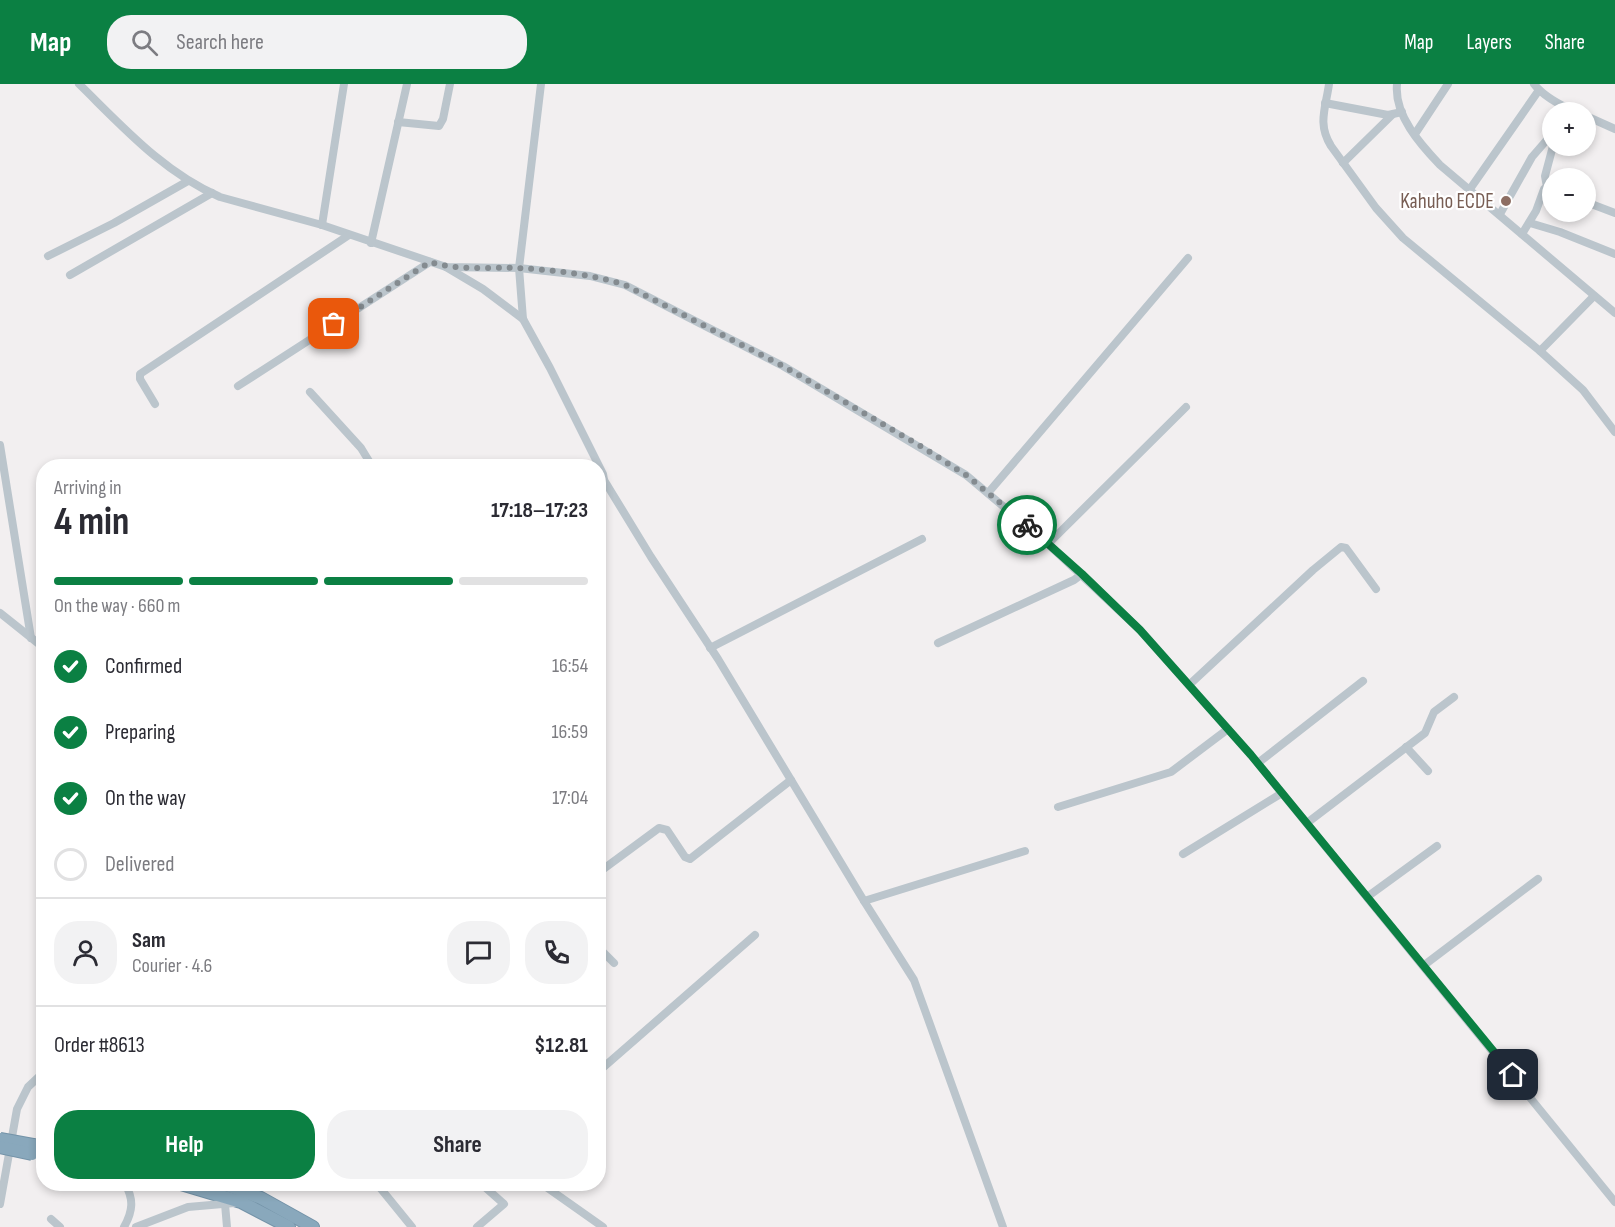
<!DOCTYPE html>
<html lang="en">
<head>
<meta charset="utf-8">
<style>
  body { margin:0; font-family:"Sofia Sans Condensed",sans-serif; background:#f2f2f3; color:#2b2b33; height:100vh; display:flex; flex-direction:column; font-size:22px; white-space:nowrap }
  * { box-sizing:border-box; margin:0 }
  p { font-size:20px; color:#7c7c81 }
  .icon { flex:none; width:33px; height:33px; fill:none; stroke:currentColor; stroke-width:2; stroke-linecap:round; stroke-linejoin:round }
  .map { position:relative; flex:1; overflow:hidden }
  .sheet { position:absolute; left:36px; top:375px; width:570px; height:732px; display:flex; flex-direction:column; background:#fff; border-radius:24px; box-shadow:0 3px 9px #0003 }
  .sheet>* { flex:none }
  .fabs { position:absolute; left:1542px; top:18px; display:grid; gap:12px }
  .fabs a { display:grid; place-items:center; width:54px; height:54px; border-radius:50%; background:#fff; box-shadow:0 3px 9px #0003; font-size:30px }
  .pin { position:absolute; display:grid; place-items:center; width:51px; height:51px; color:#fff; margin:-26px; border-radius:12px; box-shadow:0 3px 9px #0006 }
  .courier { position:absolute; display:grid; place-items:center; width:60px; height:60px; margin:-30px; border:4px solid #0b8043; border-radius:50%; background:#fff; color:#222; box-shadow:0 2px 8px #0007 }
  .headline em { font-style:normal; font-weight:700 }
  .headline div { display:flex; flex-direction:column-reverse }
  .headline { display:flex; align-items:center; justify-content:space-between; height:102px; padding:0 18px }
  h1 { font-size:39px; font-weight:700; line-height:45px }
  .bar { display:grid; grid-template-columns:repeat(4,1fr); gap:9px 6px; align-content:center; height:72px; padding:0 18px }
  .bar i { height:8px; border-radius:4px; background:#e1e1e2 }
  .bar .current { background:#0b8043 }
  .bar p { grid-column:span 4 }
  .line { display:flex; align-items:center; gap:15px; padding:0 18px; border-top:2px solid #e1e1e2 }
  .line div { flex:1 }
  .round { display:grid; place-items:center; flex:none; width:63px; height:63px; border-radius:24px; background:#f2f2f3 }
  ol { padding:0 18px; list-style:none }
  li { display:flex; align-items:center; gap:18px; height:66px }
  li p { margin-inline-start:auto }
  li .icon { padding:6px; border-radius:50%; background:#0b8043; color:#fff; stroke-width:4 }
  li:last-child { color:#7c7c81 }
  li i { width:33px; height:33px; border:3px solid #e1e1e2; border-radius:50% }
  .action { display:flex; gap:12px; margin-top:auto; padding:12px 18px }
  .action a { flex:1; height:69px; border-radius:24px; background:#0b8043; color:#fff; font-size:24px; font-weight:700; line-height:69px; text-align:center }
  .action a+a { background:#f2f2f3; color:#2b2b33 }
  header { display:flex; align-items:center; gap:36px; box-sizing:border-box; height:84px; padding:0 30px; background:#0b8043; color:#fff }
  header strong { font-size:28px }
  nav { display:flex; gap:33px; margin-inline-start:auto; font-size:21px }
  .search { width:420px; height:54px; background:#f2f2f3; display:flex; align-items:center; gap:15px; box-sizing:border-box; padding:0 21px; border-radius:24px; color:#7c7c81; font-size:22px }
  .map>svg:first-child { display:block }
  .lines { fill:none; stroke-linecap:round; stroke-linejoin:round }
  .highway-casing { stroke:#7493a8; stroke-width:14 }
  .minor { stroke:#bbc5cc; stroke-width:8 }
  .highway { stroke:#89a8bc; stroke-width:12 }
  .highway-bridge-casing { stroke:#7493a8; stroke-width:14; stroke-linecap:butt }
  .highway-bridge { stroke:#89a8bc; stroke-width:12 }
  .done { stroke:#848b90; stroke-width:6; stroke-dasharray:0 10.8 }
  .route { stroke:#0b8043; stroke-width:8 }
  .education-dot { fill:#8d6e63; stroke:#fff; stroke-width:2 }
  .labels { text-anchor:middle; dominant-baseline:central; stroke-width:4.5; stroke-linejoin:round; paint-order:stroke }
  .education-label { font-size:21px; fill:#785e54; stroke:#fff; text-anchor:end }
</style>
</head>
<body>
<header>
<strong>Map</strong>
<div class="search"><svg class="icon" aria-label="search" viewBox="0 0 24 24"><circle cx="10" cy="10" r="6"/><path d="M15 15l6 6"/></svg>Search here</div>
<nav><a>Map</a><a>Layers</a><a>Share</a></nav>
</header>
<div class="map">
<svg width="1615" height="1143" viewBox="0 0 1615 1143">
  <rect width="100%" height="100%" fill="#f2eff0"/>
  <g class="lines">
    <defs>
      <g id="highway">
        <path d="M33,1061L44,1063"/>
        <path d="M181,1100L241,1118L289,1143"/>
        <path d="M224,1100L261,1114L313,1143"/>
      </g>
    </defs>
    <use href="#highway" class="highway-casing"/>
    <g class="minor">
      <path d="M79,0C123,43 163,88 220,113L322,141L446,183L519,184L590,192L625,201L783,282L966,391L1048,460L1140,546L1251,671L1615,1118"/>
      <path d="M541,0L519,184L523,235L550,284L603,390L604,396L598,400"/>
      <path d="M1329,0C1326,23 1317,40 1331,62L1376,124L1403,154L1540,267L1583,306L1615,348"/>
      <path d="M1397,0C1394,31 1420,60 1440,81L1615,229"/>
      <path d="M1534,0C1544,13 1562,22 1576,28"/>
      <path d="M1325,19L1388,31L1402,28"/>
      <path d="M1586,32L1615,45"/>
      <path d="M398,38L439,42L443,35L450,0"/>
      <path d="M1415,50L1448,0"/>
      <path d="M1343,79L1392,31"/>
      <path d="M1547,103L1545,92L1553,62"/>
      <path d="M1470,105L1539,6"/>
      <path d="M1586,118L1615,129"/>
      <path d="M1500,130L1532,73L1552,50"/>
      <path d="M1530,139L1560,148L1615,170"/>
      <path d="M322,141L344,0"/>
      <path d="M1522,150L1536,127L1544,105L1549,102L1552,104"/>
      <path d="M371,159L407,0"/>
      <path d="M48,172L114,139L188,97"/>
      <path d="M446,183L483,205L523,235"/>
      <path d="M70,191L212,109"/>
      <path d="M1540,267L1594,212"/>
      <path d="M238,302L430,178"/>
      <path d="M310,308L361,364L372,382"/>
      <path d="M155,320L140,295V290L349,151"/>
      <path d="M0,361L31,554"/>
      <path d="M604,396L651,473L718,575L864,817L914,896L1003,1143"/>
      <path d="M988,409L1188,174"/>
      <path d="M1048,460L1186,323"/>
      <path d="M0,529L44,564"/>
      <path d="M938,559L1074,496L1082,490"/>
      <path d="M710,564L922,455"/>
      <path d="M1189,601L1313,486L1341,463L1346,464L1376,505"/>
      <path d="M1406,663L1428,687"/>
      <path d="M1258,679L1363,597"/>
      <path d="M1058,723L1171,688L1228,645"/>
      <path d="M1307,739L1425,649L1434,628L1454,613"/>
      <path d="M1183,770L1282,709"/>
      <path d="M598,789L659,744L667,746L685,773L690,775L791,696"/>
      <path d="M1367,813L1437,762"/>
      <path d="M864,817L1025,767"/>
      <path d="M598,863L614,879"/>
      <path d="M1423,882L1538,795"/>
      <path d="M598,988L755,851"/>
      <path d="M377,1100L412,1143"/>
      <path d="M542,1100L603,1143"/>
      <path d="M0,1120L17,1025L28,1003L44,988"/>
      <path d="M225,1120L227,1143"/>
      <path d="M51,1135L60,1143"/>
      <path d="M124,1143C133,1127 134,1115 125,1100"/>
      <path d="M136,1143L188,1123L234,1119"/>
      <path d="M477,1143L504,1120L486,1104"/>
    </g>
    <use href="#highway" class="highway"/>
    <defs>
      <g id="highway-bridge">
        <path d="M0,1055L33,1061"/>
        <path d="M0,1063L32,1070"/>
      </g>
    </defs>
    <use href="#highway-bridge" class="highway-bridge-casing"/>
    <use href="#highway-bridge" class="highway-bridge"/>
  </g>
  <g class="lines">
    <path class="done" d="M334,240L430,178C458,187 489,183 518,184C554,186 591,190 625,201L783,282L922,363L966,391L1027,441"/>
    <path class="route" d="M1027,441L1082,490L1140,546L1251,671L1513,991"/>
  </g>
  <circle class="education-dot" cx="1506" cy="117" r="6"/>
  <g class="labels">
    <g class="education-label">
      <text x="1494" y="117">Kahuho ECDE</text>
    </g>
  </g>
</svg>
<div class="fabs">
<a>+</a>
<a>−</a>
</div>
<div class="pin" style="left:334px;top:240px;background:#ea580c"><svg class="icon" aria-label="bag" viewBox="0 0 24 24"><path d="M5 8h14l-1 12H6zM9 8a3 3 0 0 1 6 0"/></svg></div>
<div class="pin" style="left:1513px;top:991px;background:#1f2937"><svg class="icon" aria-label="home" viewBox="0 0 24 24"><path d="M3 11l9-7 9 7M6 9v11h12V9"/></svg></div>
<div class="courier" style="left:1027px;top:441px"><svg class="icon" aria-label="bike" viewBox="0 0 24 24"><circle cx="6" cy="16" r="4"/><circle cx="18" cy="16" r="4"/><path d="M6 16l4-8h5l3 8M10 8l3 8H6M13 5h3"/></svg></div>
<section class="sheet">
<div class="headline"><div><h1>4 min</h1><p>Arriving in</p></div><em>17:18–17:23</em></div>
<div class="bar"><i class="current"></i><i class="current"></i><i class="current"></i><i></i><p>On the way · 660 m</p></div>
<ol>
<li><svg class="icon" aria-label="check" viewBox="0 0 24 24"><path d="M5 12l5 5 9-10"/></svg>Confirmed<p>16:54</p></li>
<li><svg class="icon" aria-label="check" viewBox="0 0 24 24"><path d="M5 12l5 5 9-10"/></svg>Preparing<p>16:59</p></li>
<li><svg class="icon" aria-label="check" viewBox="0 0 24 24"><path d="M5 12l5 5 9-10"/></svg>On the way<p>17:04</p></li>
<li><i></i>Delivered</li>
</ol>
<div class="line" style="height:108px"><a class="round"><svg class="icon" aria-label="person" viewBox="0 0 24 24"><circle cx="12" cy="8" r="4"/><path d="M4 21q1-7 8-7t8 7"/></svg></a><div><b>Sam</b><p>Courier · 4.6</p></div><a class="round"><svg class="icon" aria-label="chat" viewBox="0 0 24 24"><path d="M4 5h16v11H9l-5 4z"/></svg></a><a class="round"><svg class="icon" aria-label="phone" viewBox="0 0 24 24"><path d="M5 4h4l2 5-3 2q2 4 5 5l2-3 5 2v4C11 20 4 13 5 4z"/></svg></a></div>
<div class="line" style="height:78px"><div>Order #8613</div><b>$12.81</b></div>
<div class="action"><a>Help</a><a>Share</a></div>
</section>
</div>
</body>
</html>
